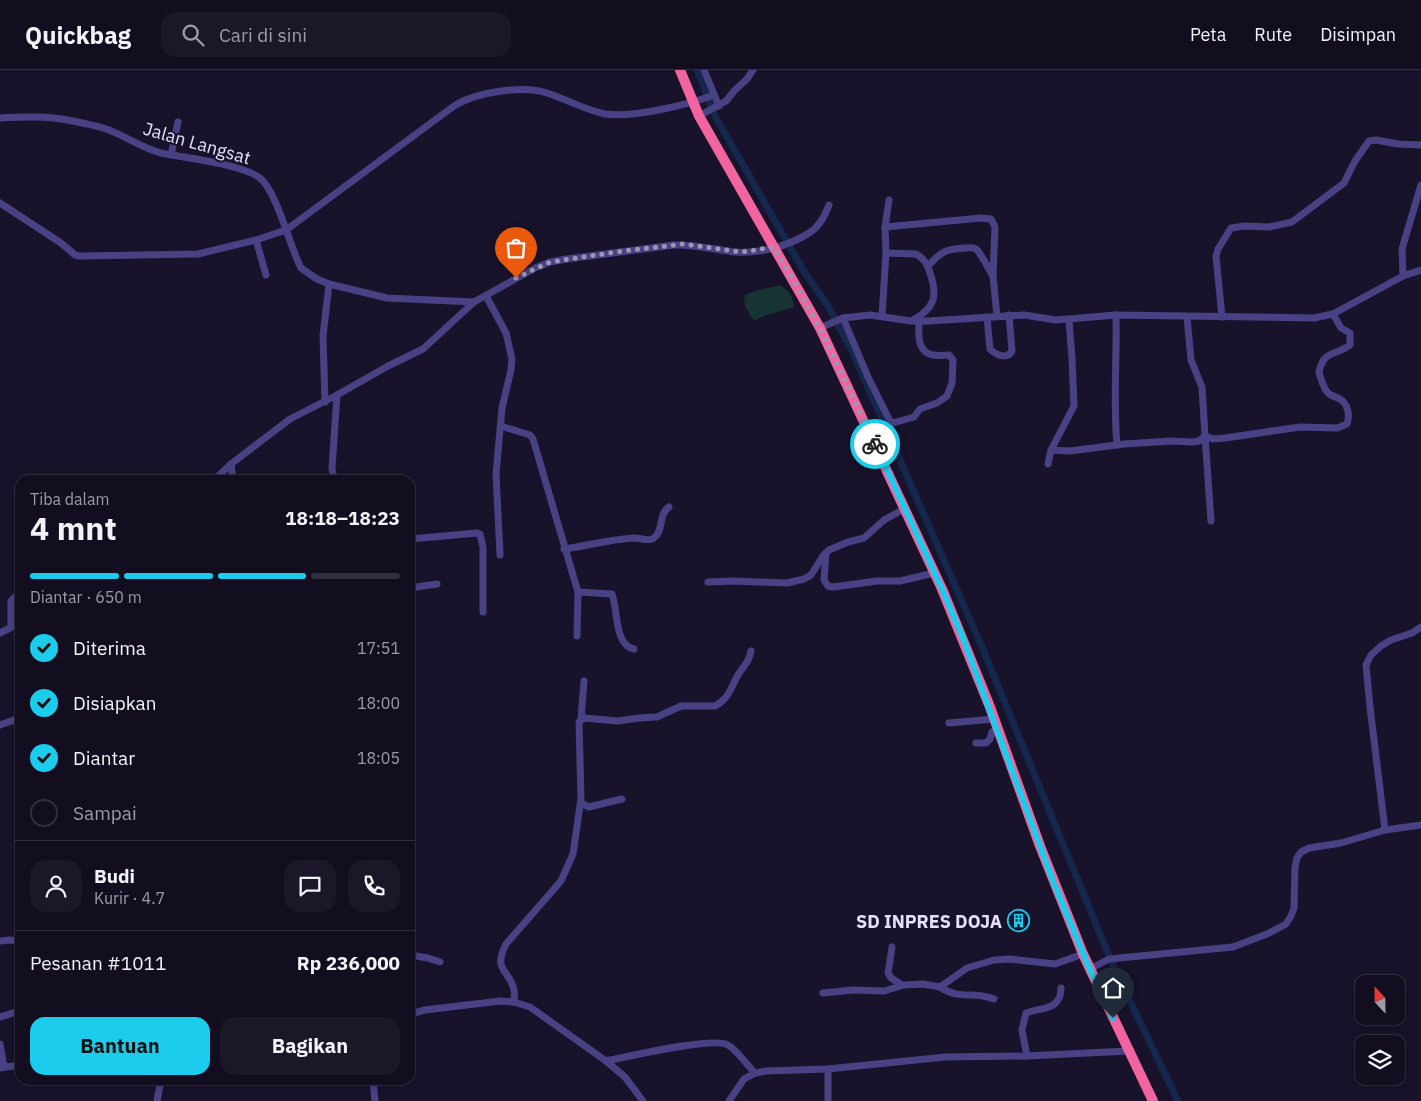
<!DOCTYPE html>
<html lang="id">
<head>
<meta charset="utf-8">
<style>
  body { margin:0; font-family:"IBM Plex Sans",sans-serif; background:#1b1729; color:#f1f3f6; height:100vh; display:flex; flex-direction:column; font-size:19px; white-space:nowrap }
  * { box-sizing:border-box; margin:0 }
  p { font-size:16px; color:#9c9ca5 }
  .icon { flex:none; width:28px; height:28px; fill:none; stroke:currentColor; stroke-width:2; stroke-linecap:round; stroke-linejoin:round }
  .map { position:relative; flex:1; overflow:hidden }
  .details { position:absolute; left:15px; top:405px; width:400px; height:610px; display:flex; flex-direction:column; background:#120e20; border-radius:15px; box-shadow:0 2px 8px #0003,0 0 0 1px #312e3e }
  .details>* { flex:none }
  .needle { width:32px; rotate:338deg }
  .buttons { position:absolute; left:1355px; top:905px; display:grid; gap:10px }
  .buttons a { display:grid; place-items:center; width:50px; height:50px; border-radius:10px; background:#120e20; box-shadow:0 2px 8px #0003,0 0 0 1px #312e3e; font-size:25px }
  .pin { position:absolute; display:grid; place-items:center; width:42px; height:42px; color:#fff; margin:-51px -21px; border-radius:50% 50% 50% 0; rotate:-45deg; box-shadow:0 0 5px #0007 }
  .pin .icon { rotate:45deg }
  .courier { position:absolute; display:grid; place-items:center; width:50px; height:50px; margin:-25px; border:4px solid #1bccec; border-radius:50%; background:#fff; color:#222; box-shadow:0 1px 6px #0007 }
  .head em { font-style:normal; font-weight:700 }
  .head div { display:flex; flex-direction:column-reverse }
  .head { display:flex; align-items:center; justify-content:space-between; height:85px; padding:0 15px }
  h1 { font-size:32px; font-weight:700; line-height:38px }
  .bar { display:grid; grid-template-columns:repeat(4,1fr); gap:8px 5px; align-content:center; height:60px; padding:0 15px }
  .bar i { height:6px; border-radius:4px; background:#312e3e }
  .bar .on { background:#1bccec }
  .bar p { grid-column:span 4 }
  .line { display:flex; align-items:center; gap:12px; padding:0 15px; border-top:1px solid #312e3e }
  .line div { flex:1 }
  .round { display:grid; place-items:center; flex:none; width:52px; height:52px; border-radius:15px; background:#1b1729 }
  ol { padding:0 15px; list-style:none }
  li { display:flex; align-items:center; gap:15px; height:55px }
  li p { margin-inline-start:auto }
  li .icon { padding:5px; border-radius:50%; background:#1bccec; color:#111; stroke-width:4 }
  li:last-child { color:#9c9ca5 }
  li i { width:28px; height:28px; border:2px solid #312e3e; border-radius:50% }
  .cta { display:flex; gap:10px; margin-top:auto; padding:10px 15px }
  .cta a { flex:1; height:58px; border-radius:15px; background:#1bccec; color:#111; font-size:20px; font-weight:700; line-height:58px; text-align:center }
  .cta a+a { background:#1b1729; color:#f1f3f6 }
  header { display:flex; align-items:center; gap:30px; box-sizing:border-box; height:70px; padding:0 25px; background:#120e20; border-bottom:1px solid #312e3e }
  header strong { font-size:24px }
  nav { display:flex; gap:28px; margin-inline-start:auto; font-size:18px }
  .search { width:350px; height:45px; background:#1b1729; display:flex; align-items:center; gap:12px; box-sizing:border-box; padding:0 18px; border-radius:15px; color:#9c9ca5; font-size:19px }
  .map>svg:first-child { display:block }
  .green { fill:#173333 }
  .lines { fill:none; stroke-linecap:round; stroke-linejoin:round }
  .canal { stroke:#14274d; stroke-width:7 }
  .minor { stroke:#484285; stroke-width:7 }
  .highway { stroke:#f264a0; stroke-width:10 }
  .done { stroke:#9d98b2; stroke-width:5; stroke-dasharray:0 9 }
  .route { stroke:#1bccec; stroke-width:6 }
  .labels { text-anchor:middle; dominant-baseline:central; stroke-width:4; stroke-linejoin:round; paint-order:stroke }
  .street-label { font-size:18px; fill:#e4dffc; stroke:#18132a }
  .poi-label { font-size:18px; font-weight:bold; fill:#e4dffc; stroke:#18132a; text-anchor:end }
</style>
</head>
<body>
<header>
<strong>Quickbag</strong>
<div class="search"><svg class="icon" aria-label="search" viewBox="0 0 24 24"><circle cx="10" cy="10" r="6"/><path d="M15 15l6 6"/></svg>Cari di sini</div>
<nav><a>Peta</a><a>Rute</a><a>Disimpan</a></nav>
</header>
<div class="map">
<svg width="1421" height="1031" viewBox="0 0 1421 1031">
  <rect width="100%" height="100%" fill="#18132a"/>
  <path class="green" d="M780,215C789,220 793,227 794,237L764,246L754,251C749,243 742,235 745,225L755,221Z"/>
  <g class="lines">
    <path class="canal" d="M697,0L716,48L805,203L828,236L853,283L982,577L1114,898L1178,1031"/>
    <g class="minor">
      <path d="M704,0L719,36"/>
      <path d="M699,46L726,31L735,20L747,9L753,0"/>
      <path d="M0,48C33,46 54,46 87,54C94,56 102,57 109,60C127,67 142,78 161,83C185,88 242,94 260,108C277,122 290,177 301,198L317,209L329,214L387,228L474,232"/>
      <path d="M171,85L178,52"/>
      <path d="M889,130L885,157L886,183L916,184C924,188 928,195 930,203C938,226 935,238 913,250"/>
      <path d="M0,133L61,173L75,185L79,186L198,184L256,170L286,160L454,36C476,22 523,15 547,23C566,29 585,40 605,44C633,48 687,35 714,25"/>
      <path d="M885,157L981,148L991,149L995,157L993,206L997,246"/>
      <path d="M256,170L266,205"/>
      <path d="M928,196C941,182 945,179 965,178C968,178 973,177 976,179C981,183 989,200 993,206"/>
      <path d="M1403,206L1402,179L1421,115"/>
      <path d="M486,226L506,263L512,289L511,300L502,338L496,404L500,485"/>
      <path d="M1116,245C1117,289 1113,332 1117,375"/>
      <path d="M882,246L886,183"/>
      <path d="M987,247L990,279C996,285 1007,290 1012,281L1009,245"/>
      <path d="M1222,247L1216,186L1218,179L1231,158L1244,156L1269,157L1292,152L1344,113L1355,91L1369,71L1376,70L1398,74L1421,75"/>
      <path d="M843,248L868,307L890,351L893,353L914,347L920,339L937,333L947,326L952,313L953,290L949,285C944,285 938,286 933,285C916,282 919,263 919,251"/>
      <path d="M1069,250L1072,288L1074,336L1051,380L1070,381L1124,374L1171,371L1193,372L1199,371L1205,366L1202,317L1191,290L1187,247"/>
      <path d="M820,258L843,248L870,245L911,251H929L1024,245L1056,250L1116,245L1314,248L1333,244L1403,206L1421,200"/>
      <path d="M325,332L323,266L329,214"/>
      <path d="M501,356L530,365L533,369L578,522L612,524C618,539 614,575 634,579"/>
      <path d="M231,394L233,410"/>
      <path d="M1048,394L1051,380"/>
      <path d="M214,410L231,394L290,349L337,325L388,296L423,279L474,232L535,198L550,192L567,189L674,175C695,174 715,180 735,182C759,184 789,176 809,163C819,157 825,146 829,135"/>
      <path d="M334,410L332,398L337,325"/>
      <path d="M1211,451L1205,366L1213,369L1225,368L1300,357L1337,358L1347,354C1350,345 1348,334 1340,329C1336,327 1332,326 1329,324C1323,319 1321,309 1319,302C1324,279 1336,286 1350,275V263L1341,258L1333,244"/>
      <path d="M410,469L477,463L480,464L483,477V542"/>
      <path d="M564,479C587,476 611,469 635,468C640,468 649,472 654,468C664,461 658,444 669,437"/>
      <path d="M826,483L824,510L828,516L833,517L877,511H900L934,503"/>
      <path d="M708,512L733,511L787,513L804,509L811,505L823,486L829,480L848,472L864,468L884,450L904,439"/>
      <path d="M410,518L437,514"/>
      <path d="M11,557V531L15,527L20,525"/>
      <path d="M0,563L20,553"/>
      <path d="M577,566L578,522"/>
      <path d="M581,649L584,611"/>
      <path d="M949,653L994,649"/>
      <path d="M0,655L20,648"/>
      <path d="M976,673H986L990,669L992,662L997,659"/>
      <path d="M581,733L589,737L622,729"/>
      <path d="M1385,760L1370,637L1366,595L1371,585L1381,576L1391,570L1412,563L1421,557"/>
      <path d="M0,871L10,870L20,871"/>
      <path d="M892,877L888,903L891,908L902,915"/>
      <path d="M410,885L428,888L440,892"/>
      <path d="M1090,899L1109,889L1233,877L1267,864L1286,854L1291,846L1294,838L1295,797L1297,788L1301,782L1309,778L1341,773L1385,760L1421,755"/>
      <path d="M940,917C961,931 972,920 994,929"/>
      <path d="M823,923L853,920L884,921L904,915L923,914L940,917L967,898L994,890L1010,889L1055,894L1083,884"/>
      <path d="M514,932C514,928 515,924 514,920C510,899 492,902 506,874L561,811L573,784L581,729L579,652L584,648L618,651L639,648L657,647L681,636H715C729,629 731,617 738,605C744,595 749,593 751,581"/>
      <path d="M410,944L425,940L500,931L514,932L530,937L606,991L625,1007L643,1031"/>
      <path d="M0,947L20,941"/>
      <path d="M0,974L4,997"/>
      <path d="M1027,986L1022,960L1026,943C1041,937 1061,941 1061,918"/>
      <path d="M606,991C626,987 715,966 728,975C737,980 747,995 755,1003"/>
      <path d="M0,998L20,995"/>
      <path d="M373,1010L375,1031"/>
      <path d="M157,1031L161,1010"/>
      <path d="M729,1031L744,1009L755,1003L766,1001L828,999L945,987L1027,986L1128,981"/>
      <path d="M828,1031V999"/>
    </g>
    <path class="highway" d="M680,0L699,46L820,258L942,519L990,637L1040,776L1083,884L1153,1031"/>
  </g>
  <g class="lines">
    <path class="done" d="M516,208L550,192L623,181L683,174L742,182L774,177L820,258L875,374"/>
    <path class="route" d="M875,374L942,519L964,571L1053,811L1087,893L1113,948"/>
  </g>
  <defs>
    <symbol id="building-ring" viewBox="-11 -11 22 22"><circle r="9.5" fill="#18132a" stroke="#1bccec" stroke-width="1.5"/><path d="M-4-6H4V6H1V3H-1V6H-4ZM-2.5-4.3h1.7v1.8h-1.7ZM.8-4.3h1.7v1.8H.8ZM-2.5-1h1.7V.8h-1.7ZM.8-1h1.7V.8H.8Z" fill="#1bccec"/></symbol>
  </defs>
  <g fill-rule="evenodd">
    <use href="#building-ring" x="1006" y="838" width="25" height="25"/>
  </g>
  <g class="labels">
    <g class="street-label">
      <text transform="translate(197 73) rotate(16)">Jalan Langsat</text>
    </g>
    <g class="poi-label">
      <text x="1002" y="851">SD INPRES DOJA</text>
    </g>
  </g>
</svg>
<div class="buttons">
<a><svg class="needle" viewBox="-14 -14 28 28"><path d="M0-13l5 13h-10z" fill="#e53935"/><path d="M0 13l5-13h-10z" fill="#9c9ca5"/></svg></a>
<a><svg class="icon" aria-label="layers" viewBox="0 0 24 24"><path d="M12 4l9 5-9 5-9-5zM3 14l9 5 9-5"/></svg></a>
</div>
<div class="pin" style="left:516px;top:208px;background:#ea580c"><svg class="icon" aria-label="bag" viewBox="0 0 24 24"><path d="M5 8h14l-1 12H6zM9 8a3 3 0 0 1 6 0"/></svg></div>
<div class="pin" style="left:1113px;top:948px;background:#1f2937"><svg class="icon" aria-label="home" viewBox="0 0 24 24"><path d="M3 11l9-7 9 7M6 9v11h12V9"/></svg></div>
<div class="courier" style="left:875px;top:374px"><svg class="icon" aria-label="bike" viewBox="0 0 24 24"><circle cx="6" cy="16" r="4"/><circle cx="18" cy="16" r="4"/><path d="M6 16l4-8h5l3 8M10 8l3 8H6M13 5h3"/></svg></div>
<section class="details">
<div class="head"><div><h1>4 mnt</h1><p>Tiba dalam</p></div><em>18:18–18:23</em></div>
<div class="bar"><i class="on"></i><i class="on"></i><i class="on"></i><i></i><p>Diantar · 650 m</p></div>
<ol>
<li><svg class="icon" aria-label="check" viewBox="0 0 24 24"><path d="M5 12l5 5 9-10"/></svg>Diterima<p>17:51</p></li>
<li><svg class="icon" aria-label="check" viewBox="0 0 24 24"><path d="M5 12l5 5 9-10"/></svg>Disiapkan<p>18:00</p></li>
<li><svg class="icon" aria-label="check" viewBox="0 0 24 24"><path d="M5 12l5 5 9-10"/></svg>Diantar<p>18:05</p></li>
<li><i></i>Sampai</li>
</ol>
<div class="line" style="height:90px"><a class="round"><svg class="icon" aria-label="person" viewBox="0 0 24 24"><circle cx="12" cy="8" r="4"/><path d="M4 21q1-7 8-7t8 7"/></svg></a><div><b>Budi</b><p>Kurir · 4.7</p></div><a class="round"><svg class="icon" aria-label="chat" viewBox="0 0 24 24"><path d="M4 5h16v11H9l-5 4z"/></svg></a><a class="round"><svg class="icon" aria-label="phone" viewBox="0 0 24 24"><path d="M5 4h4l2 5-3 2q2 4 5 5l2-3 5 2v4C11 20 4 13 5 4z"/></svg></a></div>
<div class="line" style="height:65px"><div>Pesanan #1011</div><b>Rp 236,000</b></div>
<div class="cta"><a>Bantuan</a><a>Bagikan</a></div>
</section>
</div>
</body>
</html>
